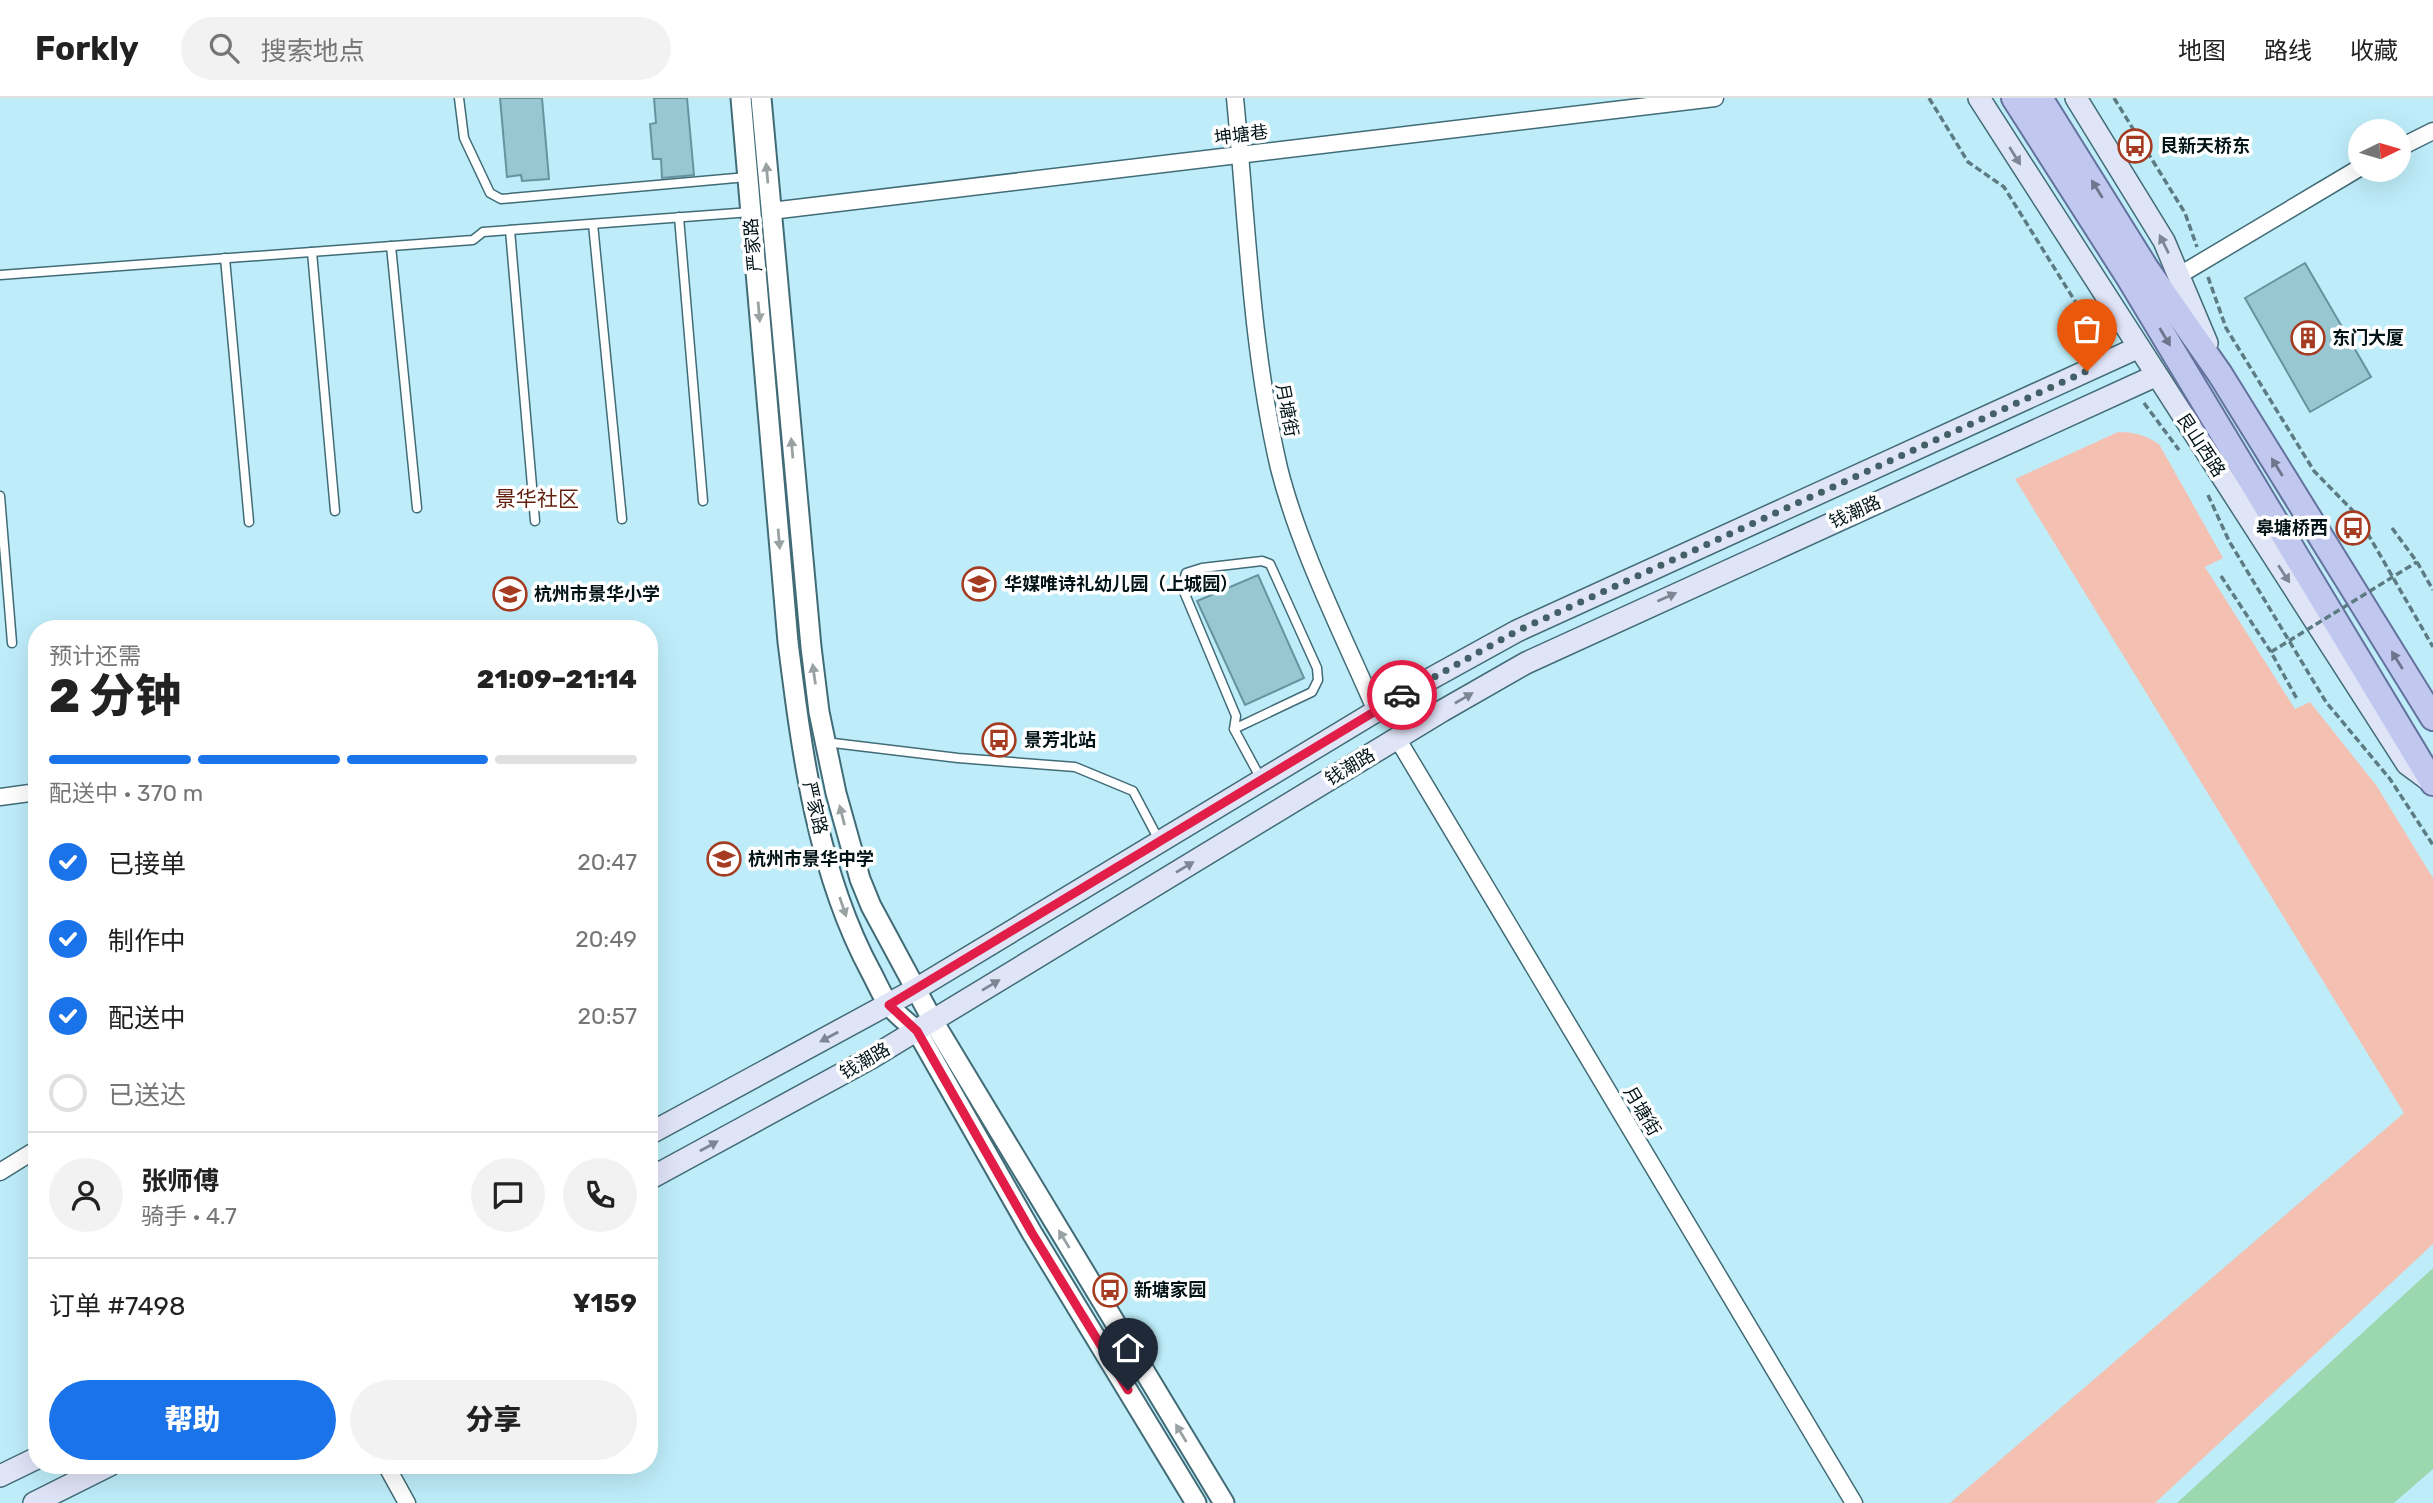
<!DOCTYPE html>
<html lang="zh">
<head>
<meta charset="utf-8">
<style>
  body { margin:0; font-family:Rubik,"Noto Sans SC",sans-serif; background:#f2f2f2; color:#222; height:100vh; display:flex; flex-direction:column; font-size:26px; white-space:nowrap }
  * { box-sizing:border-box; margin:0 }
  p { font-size:23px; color:#767676 }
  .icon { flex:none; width:38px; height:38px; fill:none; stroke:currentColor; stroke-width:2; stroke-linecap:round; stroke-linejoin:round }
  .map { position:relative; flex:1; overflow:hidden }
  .drawer { position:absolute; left:28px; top:522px; width:630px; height:854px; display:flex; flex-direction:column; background:#fff; border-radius:28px; box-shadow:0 7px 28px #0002 }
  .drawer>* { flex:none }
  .needle { width:46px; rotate:85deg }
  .buttons { position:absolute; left:2348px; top:21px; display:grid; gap:14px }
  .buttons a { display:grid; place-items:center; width:63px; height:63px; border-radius:50%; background:#fff; box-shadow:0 7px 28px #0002; font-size:35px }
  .pin { position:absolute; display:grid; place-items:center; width:60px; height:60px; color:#fff; margin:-72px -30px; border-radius:50% 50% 50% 0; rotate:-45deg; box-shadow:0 0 7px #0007 }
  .pin .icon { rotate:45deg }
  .courier { position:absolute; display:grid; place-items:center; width:70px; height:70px; margin:-35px; border:5px solid #e11d48; border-radius:50%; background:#fff; color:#222; box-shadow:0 2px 9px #0007 }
  .head em { font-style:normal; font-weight:800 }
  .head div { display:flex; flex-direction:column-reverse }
  .head { display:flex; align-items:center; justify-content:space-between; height:119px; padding:0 21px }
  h1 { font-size:46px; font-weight:800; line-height:52px }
  .bar { display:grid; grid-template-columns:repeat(4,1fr); gap:10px 7px; align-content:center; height:84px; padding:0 21px }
  .bar i { height:9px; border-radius:5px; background:#e0e0e0 }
  .bar .active { background:#1a73e8 }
  .bar p { grid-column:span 4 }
  .line { display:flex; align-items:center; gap:18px; padding:0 21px; border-top:2px solid #e0e0e0 }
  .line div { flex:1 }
  .round { display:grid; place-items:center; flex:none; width:74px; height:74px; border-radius:37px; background:#f2f2f2 }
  ol { padding:0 21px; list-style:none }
  li { display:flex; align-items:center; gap:21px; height:77px }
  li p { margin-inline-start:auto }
  li .icon { padding:7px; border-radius:50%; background:#1a73e8; color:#fff; stroke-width:4 }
  li:last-child { color:#767676 }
  li i { width:38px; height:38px; border:4px solid #e0e0e0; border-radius:50% }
  .button { display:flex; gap:14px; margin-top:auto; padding:14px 21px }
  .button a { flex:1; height:80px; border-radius:42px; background:#1a73e8; color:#fff; font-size:28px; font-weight:800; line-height:80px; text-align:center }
  .button a+a { background:#f2f2f2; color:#222 }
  header { display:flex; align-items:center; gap:42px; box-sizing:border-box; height:98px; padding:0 35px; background:#fff; border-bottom:2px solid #e0e0e0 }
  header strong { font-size:33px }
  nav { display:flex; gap:38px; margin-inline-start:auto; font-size:24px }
  .search { width:490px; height:63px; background:#f2f2f2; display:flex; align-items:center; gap:18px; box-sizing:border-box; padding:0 24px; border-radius:38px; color:#767676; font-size:26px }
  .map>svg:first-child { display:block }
  .green { fill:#f4c0b2 }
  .water { fill:#9bd7af }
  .building { fill:#98c6d1; stroke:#67939e; stroke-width:2 }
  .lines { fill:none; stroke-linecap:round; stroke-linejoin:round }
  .service-casing { stroke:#416c77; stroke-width:11 }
  .minor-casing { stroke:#416c77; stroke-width:19 }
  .tertiary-casing { stroke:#416c77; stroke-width:23 }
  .secondary-casing { stroke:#416c77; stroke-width:24 }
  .primary-casing { stroke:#64729d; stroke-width:28 }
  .path { stroke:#5c7b83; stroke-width:3.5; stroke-dasharray:7 3.5; stroke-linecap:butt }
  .service { stroke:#fff; stroke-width:8 }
  .minor { stroke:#fff; stroke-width:16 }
  .tertiary { stroke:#fff; stroke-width:19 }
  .secondary { stroke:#e0e4f7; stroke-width:21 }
  .primary { stroke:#c1c8ef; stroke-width:24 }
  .path-bridge { stroke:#5c7b83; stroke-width:3.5; stroke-dasharray:7 3.5; stroke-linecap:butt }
  .oneway { fill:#7d8693 }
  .oneway2 { fill:#9aa1a3 }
  .oneway3 { fill:#6c778e }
  .done { stroke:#446067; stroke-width:7; stroke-dasharray:0 12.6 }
  .route { stroke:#e11d48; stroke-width:9 }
  .labels { text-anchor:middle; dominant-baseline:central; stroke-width:7; stroke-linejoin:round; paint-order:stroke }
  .street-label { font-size:18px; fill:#031418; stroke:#fff }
  .poi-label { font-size:18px; font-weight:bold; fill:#031418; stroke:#fff; text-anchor:start }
  .quarter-label { font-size:21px; fill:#621f0f; stroke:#fff }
</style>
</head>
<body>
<header>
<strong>Forkly</strong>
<div class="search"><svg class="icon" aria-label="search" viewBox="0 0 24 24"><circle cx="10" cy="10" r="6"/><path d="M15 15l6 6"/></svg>搜索地点</div>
<nav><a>地图</a><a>路线</a><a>收藏</a></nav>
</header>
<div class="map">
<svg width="2433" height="1405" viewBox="0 0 2433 1405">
  <rect width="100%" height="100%" fill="#beedf9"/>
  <path class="green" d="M2118,334C2134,334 2145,337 2159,346L2223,460L2205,469L2295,611L2310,604L2376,687L2433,780V1146L2155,1405H1950L2404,1015L2015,381Z"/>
  <path class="water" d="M2433,1170V1371L2394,1405H2177Z"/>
  <g class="building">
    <path d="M500,0H542L549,81L522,83L521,77L507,79Z"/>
    <path d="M654,0H687L694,77L662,80L661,61H653L650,26L656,25Z"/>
    <path d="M2305,165L2371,279L2310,314L2245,200Z"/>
    <path d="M1258,477L1304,580L1245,607L1197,503Z"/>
  </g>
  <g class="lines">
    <defs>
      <g id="service">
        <path d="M459,0L464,40L490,95L501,101L747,79"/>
        <path d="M679,119L703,403"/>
        <path d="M593,126L622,421"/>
        <path d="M510,132L535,423"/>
        <path d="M391,148L417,410"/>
        <path d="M312,154L335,413"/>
        <path d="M225,160L249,424"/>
        <path d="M0,177L473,142L483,134L751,114"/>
        <path d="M0,398L12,545"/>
        <path d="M1234,631L1312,594L1318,582L1317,570L1270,466L1262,463L1202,470L1186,475L1182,489L1236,618L1234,631L1261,681"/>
        <path d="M825,644L958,660L1075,669L1133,693L1160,744"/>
      </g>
      <g id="minor">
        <path d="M1235,0C1247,123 1251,250 1279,370C1299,450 1343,537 1376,613"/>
        <path d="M2399,50L2433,33"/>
        <path d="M771,113L1715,0"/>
        <path d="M2178,178L2361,69"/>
        <path d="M1397,640L1854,1405"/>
        <path d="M0,699L37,694"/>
        <path d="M0,1074L37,1051"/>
        <path d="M386,1367L407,1405"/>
      </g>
      <g id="tertiary">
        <path d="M741,0L788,544C802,655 817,774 871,874C877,885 882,898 889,907C897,917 908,925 917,933L1032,1135L1196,1405"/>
        <path d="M761,0L811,549L819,614L836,695L860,781L871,808L933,923L1224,1405"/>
      </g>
      <g id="secondary">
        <path d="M1979,0L2407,666L2430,683"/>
        <path d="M2076,0L2164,143L2207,245"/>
        <path d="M649,1036L916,891L1421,586L1517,533L2137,250"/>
        <path d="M649,1081L871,960L1442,613L1526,565L2155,278"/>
        <path d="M0,1378L37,1360"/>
        <path d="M34,1405L110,1367"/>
      </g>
      <g id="primary">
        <path d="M2014,0L2129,180L2433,685"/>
        <path d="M2040,0L2146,170L2220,276L2433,620"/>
      </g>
    </defs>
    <use href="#service" class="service-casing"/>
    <use href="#minor" class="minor-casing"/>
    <use href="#tertiary" class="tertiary-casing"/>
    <use href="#secondary" class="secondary-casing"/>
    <use href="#primary" class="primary-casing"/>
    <g class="path">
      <path d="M1929,0L1968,64L2004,89L2101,245"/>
      <path d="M2114,0L2185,115L2197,149"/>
      <path d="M2208,179L2226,230L2314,373L2357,417L2433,549"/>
      <path d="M2144,305L2179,352"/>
      <path d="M2208,397L2229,443L2326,604L2390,681L2433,747"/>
      <path d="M2392,430L2417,464L2433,492"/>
      <path d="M2221,478L2271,554L2297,601"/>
    </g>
    <use href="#service" class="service"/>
    <use href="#minor" class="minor"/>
    <use href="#tertiary" class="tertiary"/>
    <use href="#secondary" class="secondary"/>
    <use href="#primary" class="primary"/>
    <path class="path-bridge" d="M2271,554L2417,464"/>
  </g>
  <defs><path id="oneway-solid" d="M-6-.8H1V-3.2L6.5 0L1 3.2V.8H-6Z" transform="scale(1.75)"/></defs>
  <g class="oneway">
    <use href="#oneway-solid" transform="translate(2015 58) rotate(58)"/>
    <use href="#oneway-solid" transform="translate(2164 146) rotate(-116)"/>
    <use href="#oneway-solid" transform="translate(2284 476) rotate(57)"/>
    <use href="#oneway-solid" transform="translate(1667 499) rotate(-24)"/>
    <use href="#oneway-solid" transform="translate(1464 600) rotate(-30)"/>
    <use href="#oneway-solid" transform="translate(1185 769) rotate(-31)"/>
    <use href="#oneway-solid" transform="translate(991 887) rotate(-31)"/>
    <use href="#oneway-solid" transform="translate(829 939) rotate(152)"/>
    <use href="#oneway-solid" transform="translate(709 1048) rotate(-29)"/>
  </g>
  <g class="oneway2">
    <use href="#oneway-solid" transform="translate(767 75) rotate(-95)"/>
    <use href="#oneway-solid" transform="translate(759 214) rotate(85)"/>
    <use href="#oneway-solid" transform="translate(792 350) rotate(-95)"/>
    <use href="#oneway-solid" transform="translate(779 441) rotate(85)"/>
    <use href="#oneway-solid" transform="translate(814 576) rotate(-98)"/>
    <use href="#oneway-solid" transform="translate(842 717) rotate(-104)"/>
    <use href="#oneway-solid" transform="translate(843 809) rotate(71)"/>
    <use href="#oneway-solid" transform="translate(1064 1141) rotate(-121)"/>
    <use href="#oneway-solid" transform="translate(1181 1335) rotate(-121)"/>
  </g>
  <g class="oneway3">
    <use href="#oneway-solid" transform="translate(2097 91) rotate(-122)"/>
    <use href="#oneway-solid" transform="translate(2165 239) rotate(59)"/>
    <use href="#oneway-solid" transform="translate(2277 369) rotate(-122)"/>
    <use href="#oneway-solid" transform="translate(2397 562) rotate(-122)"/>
  </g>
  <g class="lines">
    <path class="done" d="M1402,597L1517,533L2087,273"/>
    <path class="route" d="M1128,1292L1032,1135L917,933L889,907L1402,597"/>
  </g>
  <defs>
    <symbol id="bus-ring" viewBox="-11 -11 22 22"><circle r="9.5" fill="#fff" stroke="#a53c22" stroke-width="1.5"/><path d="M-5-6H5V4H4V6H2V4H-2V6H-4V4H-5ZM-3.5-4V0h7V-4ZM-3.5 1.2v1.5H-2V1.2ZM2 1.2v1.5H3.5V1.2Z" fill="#a53c22"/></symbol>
    <symbol id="building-ring" viewBox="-11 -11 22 22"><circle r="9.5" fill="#fff" stroke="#a53c22" stroke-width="1.5"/><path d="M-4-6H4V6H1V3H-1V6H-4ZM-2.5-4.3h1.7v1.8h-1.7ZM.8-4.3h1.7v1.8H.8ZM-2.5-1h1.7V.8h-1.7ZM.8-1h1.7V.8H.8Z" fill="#a53c22"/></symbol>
    <symbol id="school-ring" viewBox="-11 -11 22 22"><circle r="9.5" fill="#fff" stroke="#a53c22" stroke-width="1.5"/><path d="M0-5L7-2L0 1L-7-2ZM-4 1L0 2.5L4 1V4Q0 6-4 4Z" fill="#a53c22"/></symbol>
  </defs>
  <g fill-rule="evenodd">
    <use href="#bus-ring" x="2116" y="29" width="38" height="38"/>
    <use href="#building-ring" x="2289" y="221" width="38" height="38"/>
    <use href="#bus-ring" x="2334" y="411" width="38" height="38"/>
    <use href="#school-ring" x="960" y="467" width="38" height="38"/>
    <use href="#school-ring" x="491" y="477" width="38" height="38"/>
    <use href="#bus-ring" x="980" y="623" width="38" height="38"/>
    <use href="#school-ring" x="705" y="742" width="38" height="38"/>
    <use href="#bus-ring" x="1091" y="1173" width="38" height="38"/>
  </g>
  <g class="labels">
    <g class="street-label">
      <text transform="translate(1241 37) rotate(-7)">坤塘巷</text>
      <text transform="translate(753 147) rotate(-95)">严家路</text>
      <text transform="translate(1287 312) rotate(79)">月塘街</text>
      <text transform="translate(2201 347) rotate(57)">艮山西路</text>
      <text transform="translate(1855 414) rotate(-24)">钱潮路</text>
      <text transform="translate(1350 669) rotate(-31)">钱潮路</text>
      <text transform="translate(815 710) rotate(77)">严家路</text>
      <text transform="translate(865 963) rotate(-30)">钱潮路</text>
      <text transform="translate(1642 1013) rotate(59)">月塘街</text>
    </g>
    <g class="poi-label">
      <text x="2160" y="48">艮新天桥东</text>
      <text x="2332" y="240">东门大厦</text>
      <text x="2328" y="430" text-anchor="end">皋塘桥西</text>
      <text x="1004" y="486">华媒唯诗礼幼儿园（上城园）</text>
      <text x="534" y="496">杭州市景华小学</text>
      <text x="1024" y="642">景芳北站</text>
      <text x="748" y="761">杭州市景华中学</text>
      <text x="1134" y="1192">新塘家园</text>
    </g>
    <g class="quarter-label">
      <text x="537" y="400">景华社区</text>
    </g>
  </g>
</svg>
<div class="buttons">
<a><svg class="needle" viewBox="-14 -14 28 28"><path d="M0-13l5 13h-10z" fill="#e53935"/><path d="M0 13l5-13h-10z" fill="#767676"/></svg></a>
</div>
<div class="pin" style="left:2087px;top:273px;background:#ea580c"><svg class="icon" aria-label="bag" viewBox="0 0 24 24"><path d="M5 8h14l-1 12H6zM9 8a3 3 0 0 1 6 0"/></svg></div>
<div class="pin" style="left:1128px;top:1292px;background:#1f2937"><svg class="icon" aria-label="home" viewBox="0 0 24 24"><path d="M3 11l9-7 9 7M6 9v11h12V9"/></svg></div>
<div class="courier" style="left:1402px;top:597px"><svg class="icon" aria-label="car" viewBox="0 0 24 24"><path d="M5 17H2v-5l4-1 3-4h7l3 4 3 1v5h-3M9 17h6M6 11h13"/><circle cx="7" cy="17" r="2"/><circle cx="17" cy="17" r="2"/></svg></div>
<section class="drawer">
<div class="head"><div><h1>2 分钟</h1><p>预计还需</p></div><em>21:09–21:14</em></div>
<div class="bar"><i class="active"></i><i class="active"></i><i class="active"></i><i></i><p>配送中 · 370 m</p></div>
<ol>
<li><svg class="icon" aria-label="check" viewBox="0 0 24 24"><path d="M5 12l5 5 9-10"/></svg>已接单<p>20:47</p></li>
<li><svg class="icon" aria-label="check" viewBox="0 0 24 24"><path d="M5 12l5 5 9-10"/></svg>制作中<p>20:49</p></li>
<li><svg class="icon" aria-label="check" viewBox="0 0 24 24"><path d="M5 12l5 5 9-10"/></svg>配送中<p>20:57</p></li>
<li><i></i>已送达</li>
</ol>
<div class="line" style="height:126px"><a class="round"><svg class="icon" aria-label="person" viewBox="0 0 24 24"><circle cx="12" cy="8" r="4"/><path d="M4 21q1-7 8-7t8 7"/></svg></a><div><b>张师傅</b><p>骑手 · 4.7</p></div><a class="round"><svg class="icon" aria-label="chat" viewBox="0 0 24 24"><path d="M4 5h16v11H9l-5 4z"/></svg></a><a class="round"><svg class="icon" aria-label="phone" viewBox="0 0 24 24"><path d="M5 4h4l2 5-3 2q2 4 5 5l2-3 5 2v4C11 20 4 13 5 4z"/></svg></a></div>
<div class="line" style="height:91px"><div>订单 #7498</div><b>¥159</b></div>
<div class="button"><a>帮助</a><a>分享</a></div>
</section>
</div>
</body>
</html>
